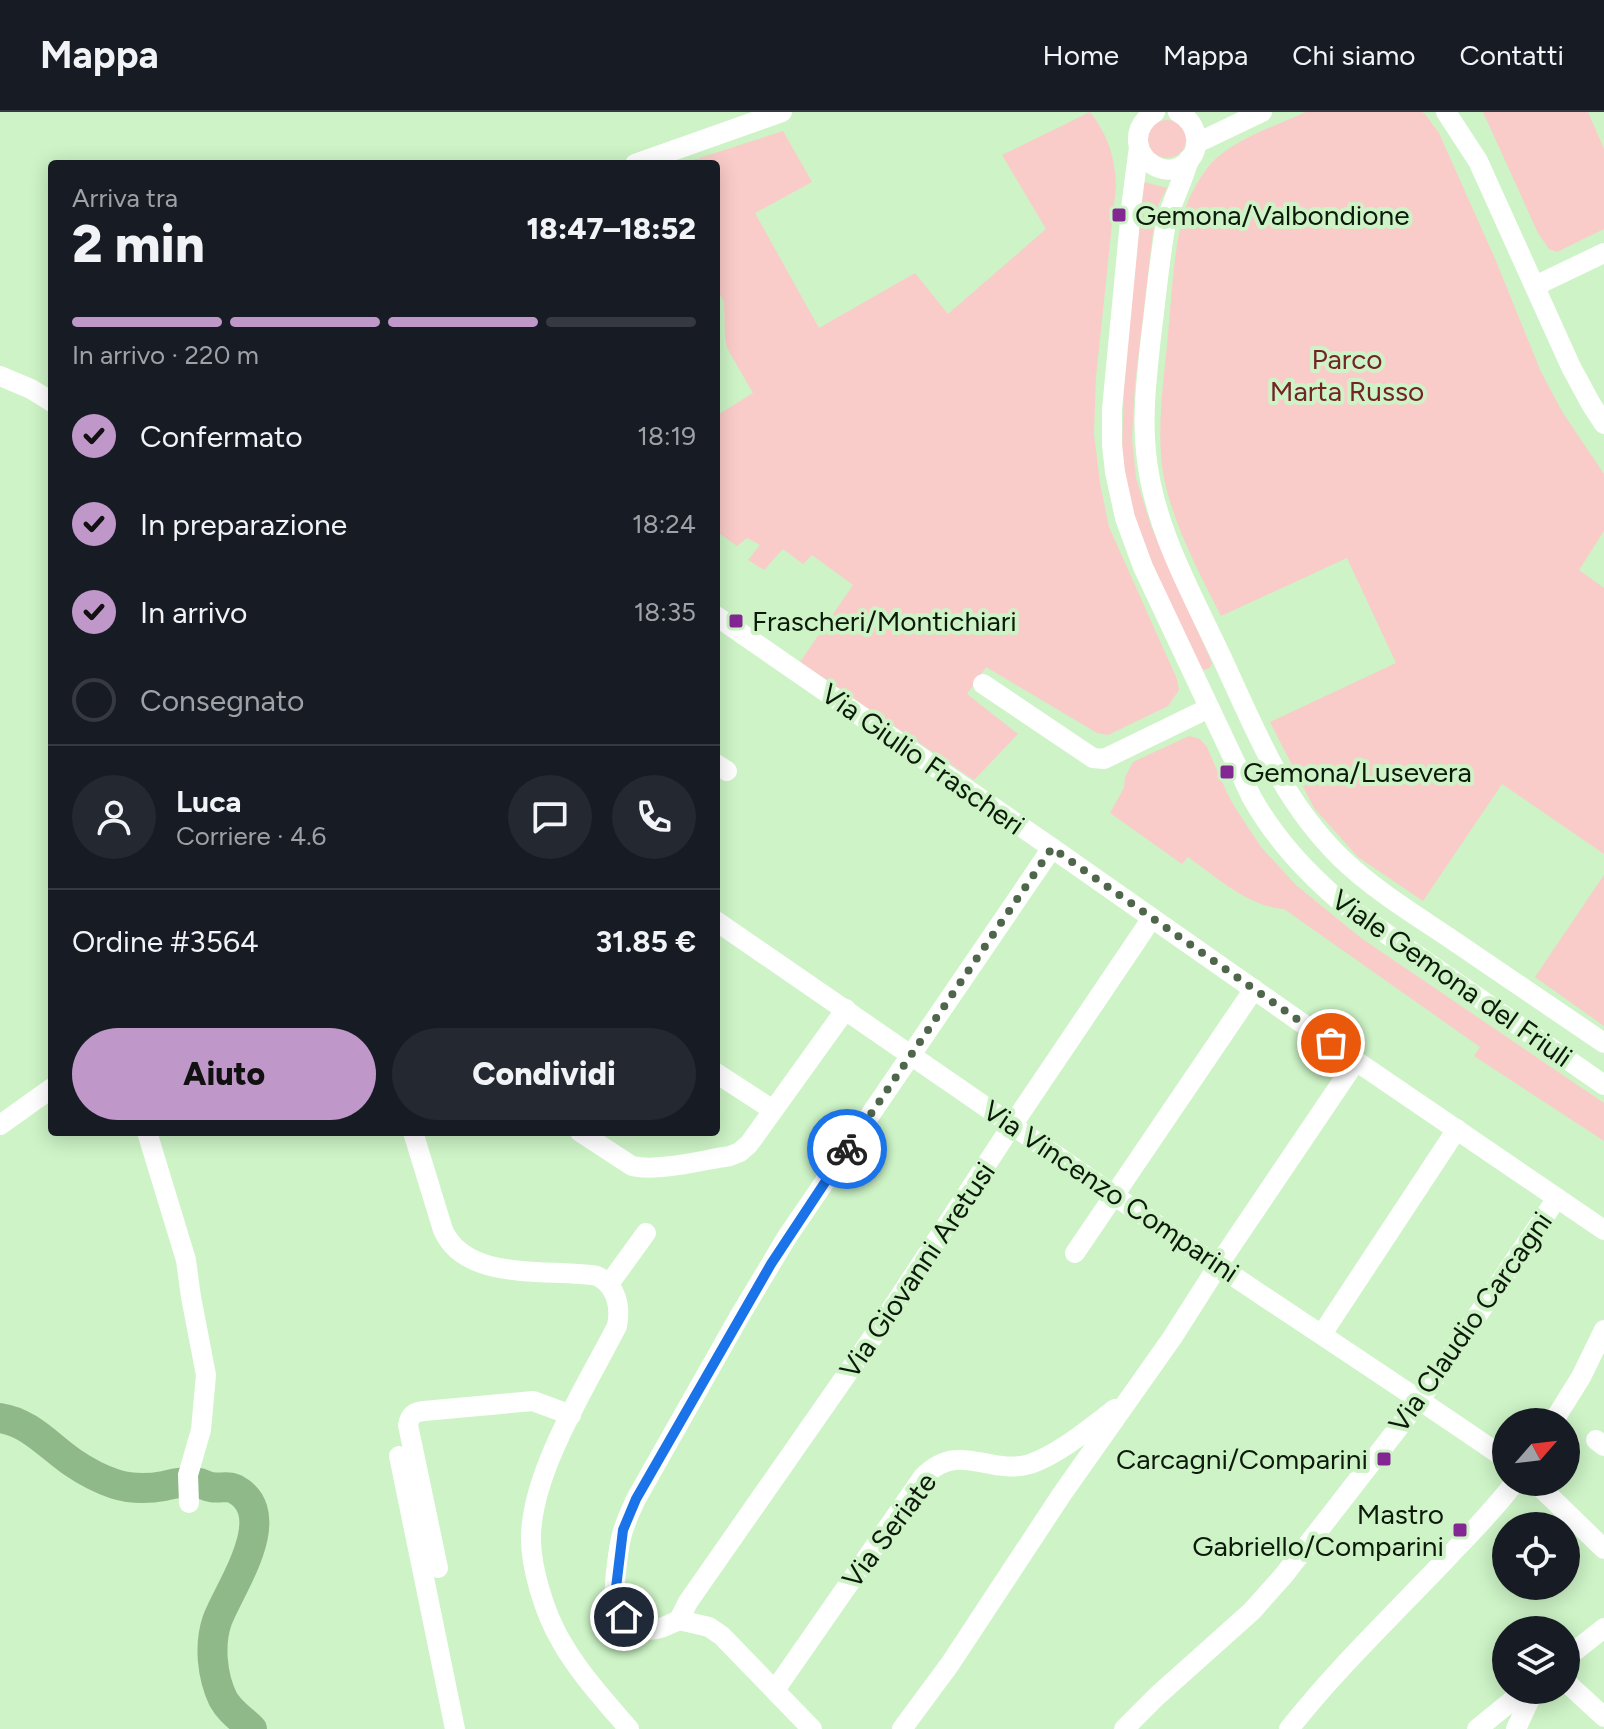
<!DOCTYPE html>
<html lang="it">
<head>
<meta charset="utf-8">
<style>
  body { margin:0; font-family:Figtree,sans-serif; background:#242831; color:#f1f3f6; height:100vh; display:flex; flex-direction:column; font-size:30px; white-space:nowrap }
  * { box-sizing:border-box; margin:0 }
  p { font-size:26px; color:#9ea1a6 }
  .icon { flex:none; width:44px; height:44px; fill:none; stroke:currentColor; stroke-width:2; stroke-linecap:round; stroke-linejoin:round }
  .map { position:relative; flex:1; overflow:hidden }
  .side { position:absolute; left:48px; top:48px; width:672px; height:976px; display:flex; flex-direction:column; background:#171b24; border-radius:8px; box-shadow:0 4px 20px #0003 }
  .side>* { flex:none }
  .needle { width:52px; rotate:62deg }
  .controls { position:absolute; left:1492px; top:1296px; display:grid; gap:16px }
  .controls a { display:grid; place-items:center; width:88px; height:88px; border-radius:50%; background:#171b24; box-shadow:0 4px 20px #0003; font-size:40px }
  .pin { position:absolute; display:grid; place-items:center; width:68px; height:68px; color:#fff; margin:-34px; border:4px solid #fff; border-radius:50%; box-shadow:0 2px 8px #0007 }
  .courier { position:absolute; display:grid; place-items:center; width:80px; height:80px; margin:-40px; border:6px solid #1a73e8; border-radius:50%; background:#fff; color:#222; box-shadow:0 2px 10px #0007 }
  .headline em { font-style:normal; font-weight:800 }
  .headline div { display:flex; flex-direction:column-reverse }
  .headline { display:flex; align-items:center; justify-content:space-between; height:136px; padding:0 24px }
  h1 { font-size:52px; font-weight:800; line-height:60px }
  .bar { display:grid; grid-template-columns:repeat(4,1fr); gap:12px 8px; align-content:center; height:96px; padding:0 24px }
  .bar i { height:10px; border-radius:6px; background:#363941 }
  .bar .current { background:#c097c9 }
  .bar p { grid-column:span 4 }
  .line { display:flex; align-items:center; gap:20px; padding:0 24px; border-top:2px solid #363941 }
  .line div { flex:1 }
  .round { display:grid; place-items:center; flex:none; width:84px; height:84px; border-radius:42px; background:#242831 }
  ol { padding:0 24px; list-style:none }
  li { display:flex; align-items:center; gap:24px; height:88px }
  li p { margin-inline-start:auto }
  li .icon { padding:8px; border-radius:50%; background:#c097c9; color:#111; stroke-width:4 }
  li:last-child { color:#9ea1a6 }
  li i { width:44px; height:44px; border:4px solid #363941; border-radius:50% }
  .primary-button { display:flex; gap:16px; margin-top:auto; padding:16px 24px }
  .primary-button a { flex:1; height:92px; border-radius:48px; background:#c097c9; color:#111; font-size:32px; font-weight:800; line-height:92px; text-align:center }
  .primary-button a+a { background:#242831; color:#f1f3f6 }
  header { display:flex; align-items:center; gap:48px; box-sizing:border-box; height:112px; padding:0 40px; background:#171b24; border-bottom:2px solid #363941 }
  header strong { font-size:38px }
  nav { display:flex; gap:44px; margin-inline-start:auto; font-size:28px }
  .map>svg:first-child { display:block }
  .green { fill:#faccc9 }
  .lines { fill:none; stroke-linecap:round; stroke-linejoin:round }
  .river { stroke:#90b989; stroke-width:30 }
  .minor { stroke:#fff; stroke-width:20 }
  .done { stroke:#50664c; stroke-width:8; stroke-dasharray:0 14.4 }
  .route { stroke:#1a73e8; stroke-width:10 }
  .poi-dot { fill:#832793; stroke:#cdf3c6; stroke-width:3 }
  .labels { text-anchor:middle; dominant-baseline:central; stroke-width:8; stroke-linejoin:round; paint-order:stroke }
  .poi-label { font-size:28px; fill:#0d1a0b; stroke:#cdf3c6; text-anchor:start }
  .park-label { font-size:28px; fill:#742428; stroke:#cdf3c6 }
  .street-label { font-size:28px; fill:#0d1a0b; stroke:#cdf3c6 }
</style>
</head>
<body>
<header>
<strong>Mappa</strong>
<nav><a>Home</a><a>Mappa</a><a>Chi siamo</a><a>Contatti</a></nav>
</header>
<div class="map">
<svg width="1604" height="1617" viewBox="0 0 1604 1617">
  <rect width="100%" height="100%" fill="#cdf3c6"/>
  <g class="green">
    <path d="M1090,0C1108,23 1115,45 1116,74L1096,265L1094,322L1100,371L1109,415L1177,567L1179,578L1168,594L1108,623L1097,621L986,555L967,582L1018,622L974,668L800,550L853,473L812,443L803,452L783,437L764,458L748,448L760,433L747,426L737,434L716,419V415L720,410L716,407V304L753,281L727,236L725,225L724,190L716,175V52H681L783,19L812,70L755,101L819,216L915,161L948,202L1046,117L1002,43Z"/>
    <path d="M1306,0H1422L1425,2L1439,21L1496,149L1541,260L1563,301L1604,362V419L1579,458L1604,476V742L1502,672L1423,789L1358,745L1314,696L1270,610L1396,551L1347,446L1221,504C1200,462 1177,420 1166,375C1154,327 1164,271 1168,222C1172,182 1173,140 1184,101C1189,85 1196,71 1206,58C1227,29 1274,15 1306,0Z"/>
    <path d="M1483,0H1588L1604,37V117L1557,140L1549,137L1538,121Z"/>
    <circle cx="1167" cy="27" r="19"/>
    <path d="M1144,70L1167,76L1159,91L1154,111L1135,273L1132,326L1136,366L1151,414L1212,551L1210,556L1204,558L1199,556L1140,424L1126,372L1122,345L1124,266Z"/>
    <path d="M1189,624L1200,627L1207,635L1227,681L1234,694L1261,735L1296,773L1361,826L1604,991V1029L1474,944L1480,935L1284,797C1249,795 1216,765 1188,745L1182,752L1110,701L1124,676L1125,665L1133,650Z"/>
    <path d="M1604,763V914L1535,865Z"/>
  </g>
  <g class="lines">
    <path class="river" d="M0,1306C29,1310 49,1334 72,1350C85,1359 100,1367 115,1372C131,1377 148,1377 164,1374C173,1372 184,1369 194,1370C200,1370 205,1374 211,1375C220,1377 227,1373 235,1377C283,1403 228,1478 217,1509C209,1533 212,1564 223,1587C230,1600 242,1607 252,1617"/>
    <g class="minor">
      <path d="M1155,0C1144,7 1137,17 1138,30C1140,49 1162,64 1180,55C1204,43 1200,11 1178,0"/>
      <path d="M1446,0L1478,49L1571,255L1591,292L1604,312"/>
      <path d="M1197,31L1262,0"/>
      <path d="M1139,35L1132,88L1112,297V333L1115,360L1125,406L1143,455L1252,686C1276,728 1306,760 1342,791L1604,973"/>
      <path d="M1189,47C1183,69 1172,89 1166,111C1159,149 1156,187 1151,225C1147,263 1142,302 1146,340C1153,414 1190,478 1221,544C1256,619 1281,687 1341,746C1373,777 1412,801 1448,825C1500,860 1552,896 1604,931"/>
      <path d="M635,52L782,0"/>
      <path d="M1535,174L1604,141"/>
      <path d="M0,264L31,277L52,290"/>
      <path d="M716,504L1052,736L1356,949L1604,1118"/>
      <path d="M983,572L1093,646L1104,647L1209,596"/>
      <path d="M716,652L727,659"/>
      <path d="M716,809C850,900 982,993 1115,1084C1244,1173 1377,1258 1506,1347"/>
      <path d="M716,961L773,998"/>
      <path d="M0,1013L52,976"/>
      <path d="M147,1020L186,1148L191,1185L206,1263L201,1318L188,1363L189,1391"/>
      <path d="M413,1020L443,1118C466,1171 551,1156 597,1164C616,1173 621,1194 617,1214C587,1273 533,1357 531,1423C530,1455 545,1502 561,1529C579,1561 605,1589 629,1617"/>
      <path d="M580,1020L632,1054C659,1060 702,1048 730,1044L740,1040L749,1032L846,897"/>
      <path d="M1075,1141L1254,877"/>
      <path d="M609,1172L646,1121"/>
      <path d="M1322,1222L1457,1017"/>
      <path d="M1553,1310L1581,1265L1604,1218"/>
      <path d="M1596,1328L1604,1334"/>
      <path d="M399,1344L455,1617"/>
      <path d="M1535,1370L1604,1437"/>
      <path d="M438,1456L408,1313C410,1303 414,1300 424,1299L533,1289L571,1303"/>
      <path d="M679,1508C670,1512 660,1518 649,1518C636,1518 619,1505 616,1492C612,1481 619,1428 624,1416C627,1406 632,1396 636,1387L739,1205L787,1125L1052,736"/>
      <path d="M679,1508L688,1490L877,1219L1007,1021L1152,806"/>
      <path d="M679,1508L709,1515L722,1524L812,1617"/>
      <path d="M1566,1546L1604,1516"/>
      <path d="M1566,1570L1604,1605"/>
      <path d="M775,1578L923,1365C959,1328 989,1364 1030,1352C1059,1342 1090,1316 1115,1297"/>
      <path d="M902,1617L950,1552L1062,1382L1172,1226L1223,1146L1356,949"/>
      <path d="M1124,1617L1157,1584L1252,1499L1284,1463L1420,1288L1557,1086"/>
      <path d="M1289,1617C1338,1555 1395,1501 1449,1444C1472,1420 1495,1397 1515,1370"/>
      <path d="M1477,1617L1525,1578"/>
      <path d="M1516,1617L1534,1578"/>
    </g>
  </g>
  <g class="lines">
    <path class="done" d="M847,1037L1052,736L1331,931"/>
    <path class="route" d="M624,1505L617,1496L615,1484L623,1418L636,1387L771,1152L847,1037"/>
  </g>
  <g class="poi-dot">
    <rect x="1111" y="95" width="16" height="16" rx="4"/>
    <rect x="728" y="501" width="16" height="16" rx="4"/>
    <rect x="1219" y="652" width="16" height="16" rx="4"/>
    <rect x="1376" y="1339" width="16" height="16" rx="4"/>
    <rect x="1452" y="1410" width="16" height="16" rx="4"/>
  </g>
  <g class="labels">
    <g class="poi-label">
      <text x="1135" y="103">Gemona/Valbondione</text>
      <text x="752" y="509">Frascheri/Montichiari</text>
      <text x="1243" y="660">Gemona/Lusevera</text>
      <text x="1368" y="1347" text-anchor="end">Carcagni/Comparini</text>
      <text x="1444" y="1402" text-anchor="end">Mastro<tspan x="1444" dy="32">Gabriello/Comparini</tspan></text>
    </g>
    <g class="park-label">
      <text x="1347" y="247">Parco<tspan x="1347" dy="32">Marta Russo</tspan></text>
    </g>
    <g class="street-label">
      <text transform="translate(923 647) rotate(35)">Via Giulio Frascheri</text>
      <text transform="translate(1452 866) rotate(35)">Viale Gemona del Friuli</text>
      <text transform="translate(1111 1079) rotate(34)">Via Vincenzo Comparini</text>
      <text transform="translate(917 1158) rotate(-56)">Via Giovanni Aretusi</text>
      <text transform="translate(1470 1210) rotate(-55)">Via Claudio Carcagni</text>
      <text transform="translate(889 1418) rotate(-53)">Via Seriate</text>
    </g>
  </g>
</svg>
<div class="controls">
<a><svg class="needle" viewBox="-14 -14 28 28"><path d="M0-13l5 13h-10z" fill="#e53935"/><path d="M0 13l5-13h-10z" fill="#9ea1a6"/></svg></a>
<a><svg class="icon" aria-label="locate" viewBox="0 0 24 24"><circle cx="12" cy="12" r="6"/><path d="M12 2v4M12 18v4M2 12h4M18 12h4"/></svg></a>
<a><svg class="icon" aria-label="layers" viewBox="0 0 24 24"><path d="M12 4l9 5-9 5-9-5zM3 14l9 5 9-5"/></svg></a>
</div>
<div class="pin" style="left:1331px;top:931px;background:#ea580c"><svg class="icon" aria-label="bag" viewBox="0 0 24 24"><path d="M5 8h14l-1 12H6zM9 8a3 3 0 0 1 6 0"/></svg></div>
<div class="pin" style="left:624px;top:1505px;background:#1f2937"><svg class="icon" aria-label="home" viewBox="0 0 24 24"><path d="M3 11l9-7 9 7M6 9v11h12V9"/></svg></div>
<div class="courier" style="left:847px;top:1037px"><svg class="icon" aria-label="bike" viewBox="0 0 24 24"><circle cx="6" cy="16" r="4"/><circle cx="18" cy="16" r="4"/><path d="M6 16l4-8h5l3 8M10 8l3 8H6M13 5h3"/></svg></div>
<section class="side">
<div class="headline"><div><h1>2 min</h1><p>Arriva tra</p></div><em>18:47–18:52</em></div>
<div class="bar"><i class="current"></i><i class="current"></i><i class="current"></i><i></i><p>In arrivo · 220 m</p></div>
<ol>
<li><svg class="icon" aria-label="check" viewBox="0 0 24 24"><path d="M5 12l5 5 9-10"/></svg>Confermato<p>18:19</p></li>
<li><svg class="icon" aria-label="check" viewBox="0 0 24 24"><path d="M5 12l5 5 9-10"/></svg>In preparazione<p>18:24</p></li>
<li><svg class="icon" aria-label="check" viewBox="0 0 24 24"><path d="M5 12l5 5 9-10"/></svg>In arrivo<p>18:35</p></li>
<li><i></i>Consegnato</li>
</ol>
<div class="line" style="height:144px"><a class="round"><svg class="icon" aria-label="person" viewBox="0 0 24 24"><circle cx="12" cy="8" r="4"/><path d="M4 21q1-7 8-7t8 7"/></svg></a><div><b>Luca</b><p>Corriere · 4.6</p></div><a class="round"><svg class="icon" aria-label="chat" viewBox="0 0 24 24"><path d="M4 5h16v11H9l-5 4z"/></svg></a><a class="round"><svg class="icon" aria-label="phone" viewBox="0 0 24 24"><path d="M5 4h4l2 5-3 2q2 4 5 5l2-3 5 2v4C11 20 4 13 5 4z"/></svg></a></div>
<div class="line" style="height:104px"><div>Ordine #3564</div><b>31.85 €</b></div>
<div class="primary-button"><a>Aiuto</a><a>Condividi</a></div>
</section>
</div>
</body>
</html>
